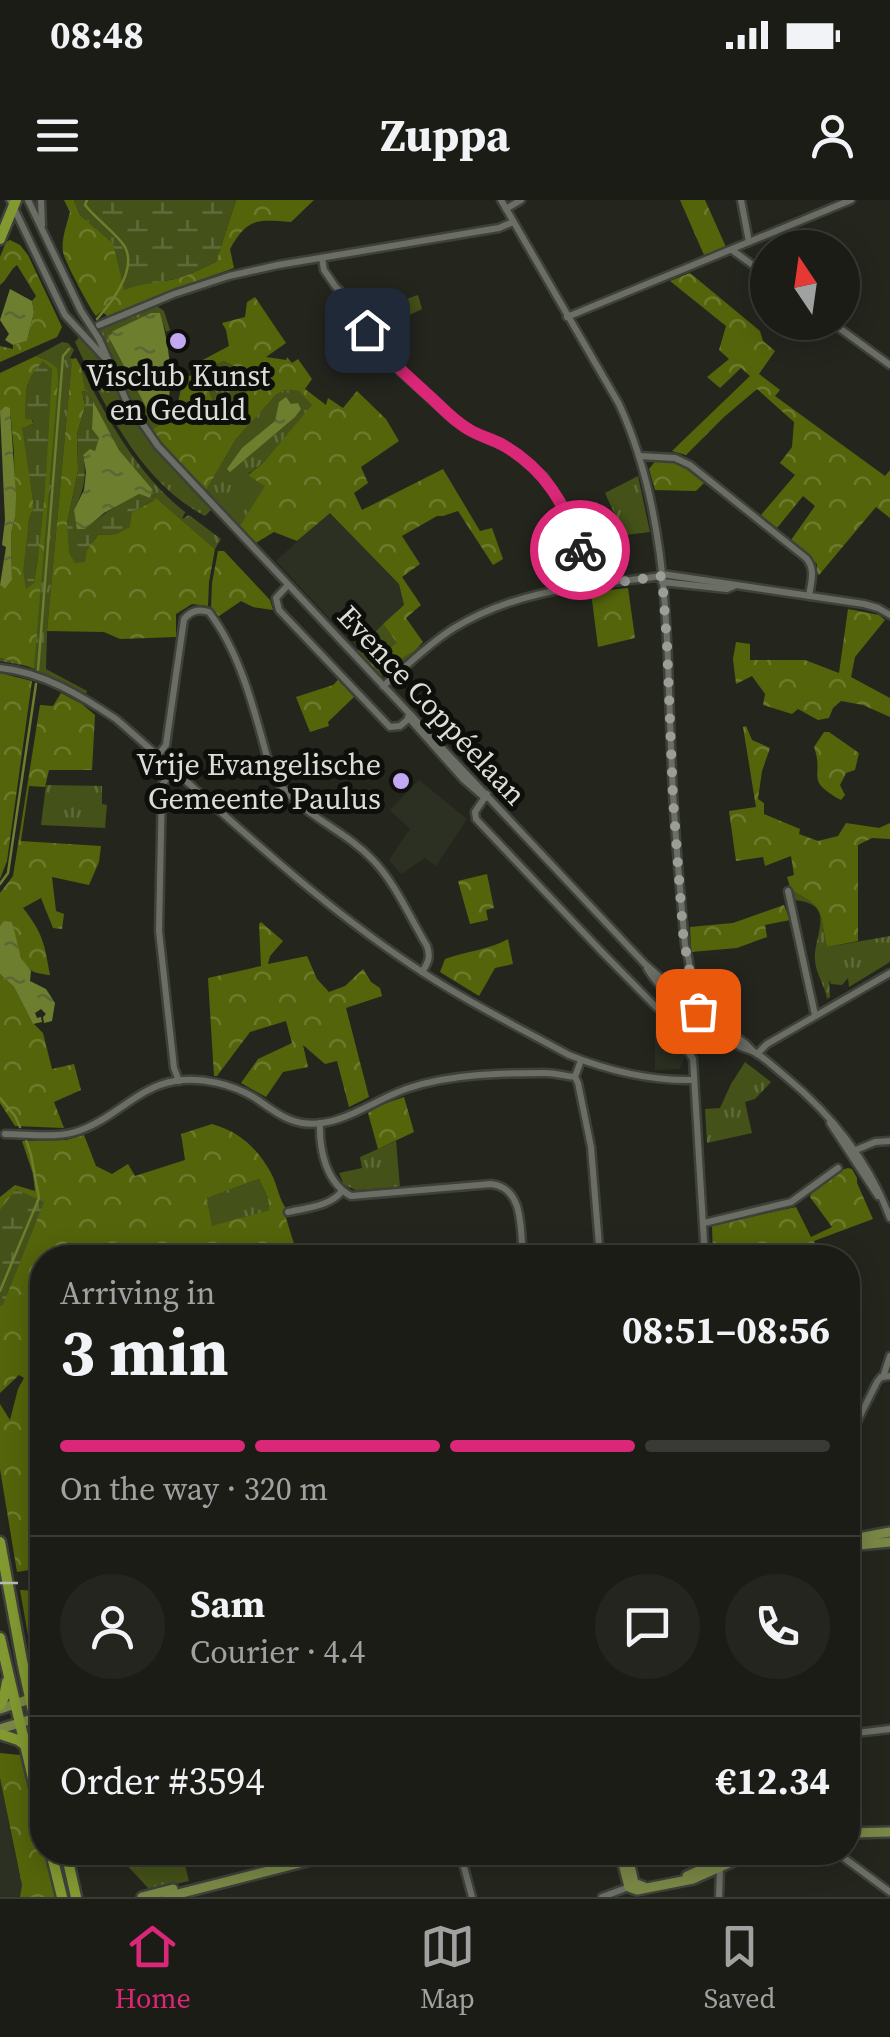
<!DOCTYPE html>
<html lang="en">
<head>
<meta charset="utf-8">
<style>
  body { margin:0; font-family:"Source Serif 4",serif; background:#24251f; color:#f1f3f6; height:100vh; display:flex; flex-direction:column; font-size:38px; white-space:nowrap }
  * { box-sizing:border-box; margin:0 }
  p { font-size:32px; color:#a0a1a1 }
  .icon { flex:none; width:55px; height:55px; fill:none; stroke:currentColor; stroke-width:2; stroke-linecap:round; stroke-linejoin:round }
  .map { position:relative; flex:1; overflow:hidden }
  .panel { position:absolute; left:30px; top:1045px; width:830px; height:620px; display:flex; flex-direction:column; background:#1b1c16; border-radius:40px; box-shadow:0 5px 25px #0003,0 0 0 2px #393a35 }
  .panel>* { flex:none }
  .needle { width:65px; rotate:347deg }
  .buttons { position:absolute; left:750px; top:30px; display:grid; gap:20px }
  .buttons a { display:grid; place-items:center; width:110px; height:110px; border-radius:50%; background:#1b1c16; box-shadow:0 5px 25px #0003,0 0 0 2px #393a35; font-size:50px }
  .pin { position:absolute; display:grid; place-items:center; width:85px; height:85px; color:#fff; margin:-42px; border-radius:20px; box-shadow:0 5px 15px #0006 }
  .courier { position:absolute; display:grid; place-items:center; width:100px; height:100px; margin:-50px; border:8px solid #db2777; border-radius:50%; background:#fff; color:#222; box-shadow:0 2px 12px #0007 }
  .overview em { font-style:normal; font-weight:700 }
  .overview div { display:flex; flex-direction:column-reverse }
  .overview { display:flex; align-items:center; justify-content:space-between; height:170px; padding:0 30px }
  h1 { font-size:65px; font-weight:700; line-height:75px }
  .bar { display:grid; grid-template-columns:repeat(4,1fr); gap:15px 10px; align-content:center; height:120px; padding:0 30px }
  .bar i { height:12px; border-radius:8px; background:#393a35 }
  .bar .on { background:#db2777 }
  .bar p { grid-column:span 4 }
  .line { display:flex; align-items:center; gap:25px; padding:0 30px; border-top:2px solid #393a35 }
  .line div { flex:1 }
  .round { display:grid; place-items:center; flex:none; width:105px; height:105px; border-radius:52px; background:#24251f }
  .status { display:flex; justify-content:space-between; align-items:center; height:70px; padding:0 50px; background:#1b1c16; direction:ltr }
  .status svg { height:28px; fill:currentColor }
  header { display:flex; justify-content:space-between; align-items:center; height:130px; padding:0 30px; background:#1b1c16; font-size:45px; font-weight:700 }
  .tab-bar { display:flex; justify-content:space-around; align-items:center; height:140px; border-top:2px solid #393a35; background:#1b1c16; font-size:28px; color:#a0a1a1 }
  .tab-bar a { display:grid; justify-items:center; gap:5px }
  .tab-bar .on { color:#db2777 }
  .map>svg:first-child { display:block }
  .built { fill:#2c3022 }
  .grass { fill:url(#grass-tufts) }
  .forest { fill:url(#forest-crowns); fill-rule:evenodd }
  .wetland { fill:url(#wetland-marsh) }
  .water { fill:url(#water-ripples) }
  .lines { fill:none; stroke-linecap:round; stroke-linejoin:round }
  .stream { stroke:#6d7e2e; stroke-width:2.5 }
  .minor-casing { stroke:#3e403a; stroke-width:11 }
  .major-casing { stroke:#3e403a; stroke-width:14 }
  .highway-casing { stroke:#3e403a; stroke-width:15 }
  .minor { stroke:#6b6e65; stroke-width:6 }
  .major { stroke:#798746; stroke-width:9 }
  .highway { stroke:#829831; stroke-width:10 }
  .rail { stroke:#b9bbb6; stroke-width:2.5; stroke-dasharray:18 18; stroke-linecap:butt }
  .done { stroke:#9b9d97; stroke-width:10; stroke-dasharray:0 18 }
  .route { stroke:#db2777; stroke-width:12 }
  .poi-dot { fill:#c2a7f2; stroke:#0e0f0b; stroke-width:4 }
  .labels { text-anchor:middle; dominant-baseline:central; stroke-width:10; stroke-linejoin:round; paint-order:stroke }
  .poi-label { font-size:30px; fill:#dbddd8; stroke:#0e0f0b }
  .street-label { font-size:30px; fill:#dbddd8; stroke:#0e0f0b }
</style>
</head>
<body>
<div class="status"><b>08:48</b><svg viewBox="0 0 49 12"><path d="M0 12V9h3v3zM5 12V6h3v6zM10 12V3h3v9zM15 12V0h3v12zM26 1h20v11H26zM47 4h2v5h-2z"/></svg></div>
<header><svg class="icon" aria-label="menu" viewBox="0 0 24 24"><path d="M4 6h16M4 12h16M4 18h16"/></svg>Zuppa<svg class="icon" aria-label="person" viewBox="0 0 24 24"><circle cx="12" cy="8" r="4"/><path d="M4 21q1-7 8-7t8 7"/></svg></header>
<div class="map">
<svg width="890" height="1697" viewBox="0 0 890 1697">
  <defs>
    <pattern id="grass-tufts" width="24" height="20" patternUnits="userSpaceOnUse" patternTransform="scale(2.5)"><rect width="24" height="20" fill="#445118"/><path d="M3 7l-1-3M5 7V3M7 7l1-3M15 17l-1-3M17 17v-4M19 17l1-3" fill="none" stroke="#5e6a39"/></pattern>
    <pattern id="forest-crowns" width="20" height="18" patternUnits="userSpaceOnUse" patternTransform="scale(2.5)"><rect width="20" height="18" fill="#54640b"/><path d="M2 6a3 3 0 1 1 6 0M12 15a3 3 0 1 1 6 0" fill="none" stroke="#6c7a2e"/></pattern>
    <pattern id="wetland-marsh" width="20" height="14" patternUnits="userSpaceOnUse" patternTransform="scale(2.5)"><rect width="20" height="14" fill="#445118"/><path d="M1 5h8M5 5V1M11 12h8M15 12V8" fill="none" stroke="#5e6a39"/></pattern>
    <pattern id="water-ripples" width="26" height="14" patternUnits="userSpaceOnUse" patternTransform="scale(2.5)"><rect width="26" height="14" fill="#6d7e2e"/><path d="M2 4q2-2 4 0t4 0M15 11q2-2 4 0t4 0" fill="none" stroke="#5c6636"/></pattern>
  </defs>
  <rect width="100%" height="100%" fill="#24261e"/>
  <g class="built">
    <path d="M330,312L399,384L404,405L358,449L276,361Z"/>
    <path d="M419,580L467,619L436,666L425,658L401,674L389,660L410,629L390,610Z"/>
    <path d="M655,814L685,855L680,869L655,870Z"/>
    <path d="M0,1578L22,1685L20,1697H0Z"/>
  </g>
  <g class="grass">
    <path d="M418,95L422,109L383,128L374,136L361,115Z"/>
    <path d="M157,106L164,111L170,130L166,132L160,113L109,138L154,222L161,219V224L150,230L128,196L92,123L101,128Z"/>
    <path d="M80,136C108,162 114,189 135,221C156,254 185,281 212,309L205,316C139,281 105,207 75,142Z"/>
    <path d="M62,142L68,143L74,150L70,158L72,159L47,431L46,469L87,491L86,494L27,466L0,461V458L34,467L46,160L36,156Z"/>
    <path d="M224,161L258,178L225,222L213,201L201,168Z"/>
    <path d="M81,167C108,220 137,274 185,312L182,319L189,315L221,339L215,349L155,297L153,290L119,250L93,201L86,196Z"/>
    <path d="M284,190L299,191L313,205L263,263L248,274L266,285L239,327L205,292L236,239L276,195Z"/>
    <path d="M638,276L650,332L624,335L605,293Z"/>
    <path d="M383,424L397,443L414,451L419,446L421,448L391,475C375,481 366,462 356,452Z"/>
    <path d="M46,585L102,586V604L107,605L105,628L41,625Z"/>
    <path d="M791,690C826,709 819,709 827,747L890,736V762L849,787L848,778L842,785L831,784L829,780L830,797L827,799C825,785 815,773 815,759C814,735 838,703 793,700Z"/>
    <path d="M745,862L771,882L755,899L745,902L752,933L707,943L705,909L720,908L731,884Z"/>
    <path d="M396,941L400,987L356,990L344,985L339,973L362,968L360,957Z"/>
    <path d="M259,979L268,998L269,1010L212,1027L207,998Z"/>
    <path d="M140,1653H182L189,1681L150,1690L120,1658Z"/>
  </g>
  <g class="forest">
    <path d="M64,0H74L80,15L113,43L125,89C142,82 157,83 175,79C190,75 202,68 216,62L236,0H314L291,22C257,20 248,17 230,49L234,68L180,87L108,117L102,111L96,116C89,107 65,62 63,52C61,39 67,24 70,12Z"/>
    <path d="M680,0H705L726,47L704,55Z"/>
    <path d="M10,40L20,45L28,55L62,127L57,137L0,162V146L13,149V145L27,141L34,112L32,101L36,96L17,65C9,71 8,79 0,85V57L6,42Z"/>
    <path d="M690,73L760,131L763,141L775,151L759,174L780,190L775,196L885,276L890,270V318L876,307L819,375L817,373V364L791,340L815,306L803,296L777,328L761,315L795,275L780,263L792,247L794,222L757,189L724,217L686,255L672,251L750,176L741,168L720,188L707,177L729,159L719,150L726,126L670,81Z"/>
    <path d="M255,97L286,143L266,157L286,160L287,157L292,163L298,159L312,179L305,189L326,205L328,198L343,208L357,191L386,219L399,241L361,267L368,283L354,293L362,310L443,269L480,331L492,328L503,359L493,365L458,311L443,316H437L402,336L420,364L402,377L421,405L406,418L423,442L414,451L392,464L383,453L397,443L383,424L404,405L399,384L330,313L297,341L274,332L254,344L239,327L265,286L248,275L263,263L312,205L299,191L284,190L276,195L236,239L205,292L150,230L161,224L166,212L169,216L176,212L183,179L196,173L197,163L229,146L226,130L222,123L245,117L247,102ZM224,161L257,178L225,221L213,201L201,169Z"/>
    <path d="M36,156L46,160L57,168L58,181L34,468L0,458V385L5,389L12,380L11,333L15,318L14,252L10,209L5,206L0,211V173ZM38,166L52,170L38,357L34,383L28,334L29,319L34,307L23,228L33,224C28,196 19,193 38,166Z"/>
    <path d="M76,158L81,167L85,189L88,192L82,191L85,207L77,234L78,271L67,323L87,350L98,335L117,334L132,312L153,301L155,297L215,349L209,382L208,406L192,404L176,414V437L120,439L104,432L47,431L72,159Z"/>
    <path d="M657,259L680,264L704,283L696,291L655,290L649,269Z"/>
    <path d="M218,351H224L270,400L273,410L253,407L241,401L219,416L211,409L212,383Z"/>
    <path d="M628,388L635,438L598,447L591,392Z"/>
    <path d="M848,409L879,415L885,420L855,457L851,477L890,498V517L863,505L841,501L833,508L829,518L818,520L798,509L792,514L763,505L765,494L752,476L736,484L733,459L736,442L750,444V460H805L839,473Z"/>
    <path d="M0,473L32,481L7,661L0,679Z"/>
    <path d="M338,480L354,497L328,522L329,526L310,532L296,497L333,485Z"/>
    <path d="M61,493L82,504L95,515L92,570H49L45,587L29,586L21,641L101,646L99,662L89,685L52,677L56,711L64,714L62,729L53,728L41,698L23,708C44,735 44,743 50,775C48,775 35,773 32,771C18,762 15,737 12,722L0,726V693L13,676L40,505L53,506Z"/>
    <path d="M746,526L752,540L770,548L762,571L758,599L764,603V614L800,629L799,634L818,641L838,636L846,623L879,628L890,623V639L872,638L858,645V741L827,747C819,709 826,709 791,690L787,677L794,675L791,656L765,666L763,657L736,661L729,611L756,607L743,527Z"/>
    <path d="M824,532H829L859,553L855,570L846,573L840,585L845,595L841,600C803,579 825,577 814,547Z"/>
    <path d="M487,674L494,708L486,710L488,720L470,724L458,681Z"/>
    <path d="M784,705L790,720L765,725L767,737L737,748L691,752L690,727L733,723Z"/>
    <path d="M261,722L283,741L270,756L268,764L307,756L317,779L329,792L345,786L363,769L371,782L380,788L382,796L346,808L369,897L349,907L337,861L325,864L303,845L308,867L283,872L266,897L241,883L258,859L292,843L286,821L250,832L217,876H214L208,778L261,766L259,724Z"/>
    <path d="M508,739L513,764L495,768L479,796L440,772L445,759C467,751 488,750 508,739Z"/>
    <path d="M0,774L14,787L32,822L43,833L52,869L74,864L81,890L54,902L64,928L15,926L0,903Z"/>
    <path d="M404,897L414,932L378,949L368,913L381,905Z"/>
    <path d="M212,924C240,932 257,948 271,973C278,986 278,998 287,1010L286,1018L298,1057L42,1058V1173L37,1178L42,1198V1368L17,1372L0,1269V1204L10,1220L18,1189L24,1178L19,1175L0,1193V997L15,985L35,991L33,974L22,941L66,940L84,935L96,966L112,974L128,964L135,976L185,960L181,934ZM259,979L268,998L269,1010L212,1026L207,998Z"/>
    <path d="M848,968L852,969L857,978V983L873,1019L814,1041L819,1057H772L770,1053L749,1057H713L712,1025L715,1024L796,1007L811,1037L832,1027L810,997L811,994L842,970Z"/>
    <path d="M20,1390L42,1391V1470L31,1452Z"/>
    <path d="M0,1553L20,1555C32,1572 42,1630 42,1652L46,1653L55,1697H20L22,1685L0,1578Z"/>
  </g>
  <g class="wetland">
    <path d="M74,0H236L216,62C202,68 190,75 175,79C157,83 142,83 124,90L113,43L80,15Z"/>
    <path d="M43,161L52,169C48,240 46,313 34,383L26,389L23,371L29,319L34,307L23,234L22,228L33,224V220L25,219C26,193 23,181 43,161Z"/>
    <path d="M82,191L88,192L87,196L93,201L92,229L100,238L95,251L83,255C87,277 84,290 74,310L85,329C102,314 119,304 139,294L150,298L153,290L155,297L153,301L132,312L130,327L117,334L98,335L87,350L85,362L75,363L69,353L67,323L78,271L77,234L85,207Z"/>
    <path d="M16,989L44,1002L3,1105L0,1106V1010Z"/>
  </g>
  <g class="water">
    <path d="M10,89L32,101L34,112L27,141L13,145L5,140L9,134L0,120Z"/>
    <path d="M151,113H160C168,140 178,194 161,219L154,222L109,138L113,131Z"/>
    <path d="M286,197L291,204L298,203L301,209L295,217L230,272L227,269L242,248L275,221L279,202Z"/>
    <path d="M93,201L119,250L153,290L150,298L139,294L104,313L85,329H77L74,310L84,290L86,272L83,255L90,249L95,251L99,238L92,229Z"/>
    <path d="M5,206L10,208L16,296L15,318L11,333L12,380L5,389L0,385L6,347L2,345L5,320L0,211Z"/>
    <path d="M4,721L12,722L21,758L31,771L30,781L46,789L55,803L52,821L44,823L43,817L46,814L41,809L35,813L37,818L41,817L42,822L33,824L14,787L0,774V726Z"/>
  </g>
  <g class="lines">
    <g class="stream">
      <path d="M87,0L85,5C95,18 118,35 125,47C137,70 112,102 97,119"/>
      <path d="M38,470L63,156L69,149"/>
      <path d="M0,684L8,673L36,484"/>
      <path d="M0,898L15,916L20,927"/>
      <path d="M0,1091L39,998L31,955L26,940"/>
    </g>
    <defs>
      <g id="minor">
        <path d="M10,0L65,115L104,157"/>
        <path d="M28,0L81,111L99,139L126,200L158,246L644,763L697,810L745,843L753,851"/>
        <path d="M41,0L42,25"/>
        <path d="M501,0L619,204C672,319 666,448 672,571C674,629 680,687 685,745C692,769 693,783 678,803"/>
        <path d="M741,0L749,42"/>
        <path d="M506,9L521,0"/>
        <path d="M732,50L768,76"/>
        <path d="M322,58L324,70L335,86L349,100L381,151L401,172L454,220L471,231L510,249L544,277L566,310L591,386"/>
        <path d="M567,117L851,0"/>
        <path d="M831,122L890,165"/>
        <path d="M99,125L174,94L229,76L278,65L499,28L513,22"/>
        <path d="M639,256L675,258L690,265L806,358C816,369 811,382 809,396"/>
        <path d="M662,374L864,404L878,408L890,415"/>
        <path d="M662,382L727,389L734,386"/>
        <path d="M288,385L276,398L279,410L390,527L400,526L412,516"/>
        <path d="M0,468C42,472 82,496 116,519C212,602 304,693 410,764C460,798 516,826 569,855C609,871 652,881 694,880"/>
        <path d="M383,486C406,467 428,444 454,428C520,388 588,386 662,376"/>
        <path d="M408,517L464,580L485,598"/>
        <path d="M158,555L166,545L184,419C192,410 199,409 209,412C242,455 256,517 270,568C293,614 340,625 373,660C396,684 410,718 427,746C431,757 428,763 422,772"/>
        <path d="M174,569L162,585L159,731L174,868L179,881"/>
        <path d="M487,594L475,612L476,619L600,750L656,807L668,816"/>
        <path d="M788,691L815,815"/>
        <path d="M647,768C664,798 711,831 741,847C748,850 750,849 756,853C766,859 776,869 786,877C833,916 869,961 890,1018"/>
        <path d="M678,803L672,805L668,811V821L693,859L705,1058"/>
        <path d="M757,854L767,844L890,773"/>
        <path d="M581,860L575,877L578,883L591,947L600,1058"/>
        <path d="M320,923C319,949 326,983 351,996L491,984C525,988 520,1030 523,1058"/>
        <path d="M830,923L878,996"/>
        <path d="M5,934C30,934 58,939 81,930C115,918 138,887 175,881C202,877 232,884 255,898C270,908 284,920 302,923C340,929 374,899 409,888C451,874 501,873 545,873C555,873 565,876 575,877"/>
        <path d="M856,950L875,942L890,941"/>
        <path d="M288,1012C306,1008 331,1006 342,991"/>
        <path d="M704,1023L791,1002L838,968"/>
        <path d="M883,1177L890,1156"/>
        <path d="M848,1240L877,1182L881,1177L890,1176"/>
        <path d="M848,1294L850,1296L856,1328"/>
        <path d="M848,1534L890,1529"/>
        <path d="M460,1652L472,1697"/>
        <path d="M836,1652L890,1692"/>
        <path d="M716,1665L720,1670L719,1697"/>
        <path d="M602,1697L629,1687"/>
      </g>
      <g id="major">
        <path d="M848,1340L890,1332"/>
        <path d="M848,1346L890,1342"/>
        <path d="M0,1509L42,1495"/>
        <path d="M0,1529L42,1516"/>
        <path d="M848,1633L890,1632"/>
        <path d="M349,1652L358,1657L369,1652"/>
        <path d="M620,1652L629,1687L637,1690L693,1679L736,1660L767,1652"/>
        <path d="M627,1652L634,1683L644,1687"/>
        <path d="M687,1676L740,1652"/>
        <path d="M142,1697L173,1689"/>
        <path d="M166,1697L343,1652"/>
      </g>
      <g id="highway">
        <path d="M0,39L16,0"/>
        <path d="M0,1342L23,1466L42,1552"/>
        <path d="M0,1438L42,1617"/>
        <path d="M24,1467L42,1482"/>
        <path d="M0,1505L4,1497L7,1482"/>
        <path d="M0,1534L18,1540L25,1545"/>
        <path d="M51,1652L62,1697"/>
        <path d="M66,1652L76,1697"/>
      </g>
    </defs>
    <use href="#minor" class="minor-casing"/>
    <use href="#major" class="major-casing"/>
    <use href="#highway" class="highway-casing"/>
    <use href="#minor" class="minor"/>
    <use href="#major" class="major"/>
    <use href="#highway" class="highway"/>
    <path class="rail" d="M0,1383H42"/>
  </g>
  <g class="lines">
    <path class="done" d="M580,350L591,386L662,376L667,443L673,599L684,745C690,764 693,781 682,798L698,811"/>
    <path class="route" d="M367,130C384,156 404,173 426,193C440,205 452,220 468,229C479,236 492,239 503,245C545,269 566,305 580,350"/>
  </g>
  <g class="poi-dot">
    <circle cx="178" cy="141" r="10"/>
    <circle cx="401" cy="581" r="10"/>
  </g>
  <g class="labels">
    <g class="poi-label">
      <text x="178" y="175">Visclub Kunst<tspan x="178" dy="34">en Geduld</tspan></text>
      <text x="381" y="564" text-anchor="end">Vrije Evangelische<tspan x="381" dy="34">Gemeente Paulus</tspan></text>
    </g>
    <g class="street-label">
      <text transform="translate(432 505) rotate(47)">Evence Coppéelaan</text>
    </g>
  </g>
</svg>
<div class="buttons">
<a><svg class="needle" viewBox="-14 -14 28 28"><path d="M0-13l5 13h-10z" fill="#e53935"/><path d="M0 13l5-13h-10z" fill="#a0a1a1"/></svg></a>
</div>
<div class="pin" style="left:698px;top:811px;background:#ea580c"><svg class="icon" aria-label="bag" viewBox="0 0 24 24"><path d="M5 8h14l-1 12H6zM9 8a3 3 0 0 1 6 0"/></svg></div>
<div class="pin" style="left:367px;top:130px;background:#1f2937"><svg class="icon" aria-label="home" viewBox="0 0 24 24"><path d="M3 11l9-7 9 7M6 9v11h12V9"/></svg></div>
<div class="courier" style="left:580px;top:350px"><svg class="icon" aria-label="bike" viewBox="0 0 24 24"><circle cx="6" cy="16" r="4"/><circle cx="18" cy="16" r="4"/><path d="M6 16l4-8h5l3 8M10 8l3 8H6M13 5h3"/></svg></div>
<section class="panel">
<div class="overview"><div><h1>3 min</h1><p>Arriving in</p></div><em>08:51–08:56</em></div>
<div class="bar"><i class="on"></i><i class="on"></i><i class="on"></i><i></i><p>On the way · 320 m</p></div>
<div class="line" style="height:180px"><a class="round"><svg class="icon" aria-label="person" viewBox="0 0 24 24"><circle cx="12" cy="8" r="4"/><path d="M4 21q1-7 8-7t8 7"/></svg></a><div><b>Sam</b><p>Courier · 4.4</p></div><a class="round"><svg class="icon" aria-label="chat" viewBox="0 0 24 24"><path d="M4 5h16v11H9l-5 4z"/></svg></a><a class="round"><svg class="icon" aria-label="phone" viewBox="0 0 24 24"><path d="M5 4h4l2 5-3 2q2 4 5 5l2-3 5 2v4C11 20 4 13 5 4z"/></svg></a></div>
<div class="line" style="height:130px"><div>Order #3594</div><b>€12.34</b></div>
</section>
</div>
<nav class="tab-bar">
<a class="on"><svg class="icon" aria-label="home" viewBox="0 0 24 24"><path d="M3 11l9-7 9 7M6 9v11h12V9"/></svg>Home</a>
<a><svg class="icon" aria-label="map" viewBox="0 0 24 24"><path d="M3 6l6-2 6 2 6-2v14l-6 2-6-2-6 2zM9 4v14M15 6v14"/></svg>Map</a>
<a><svg class="icon" aria-label="saved" viewBox="0 0 24 24"><path d="M7 4h10v16l-5-4-5 4z"/></svg>Saved</a>
</nav>
</body>
</html>
